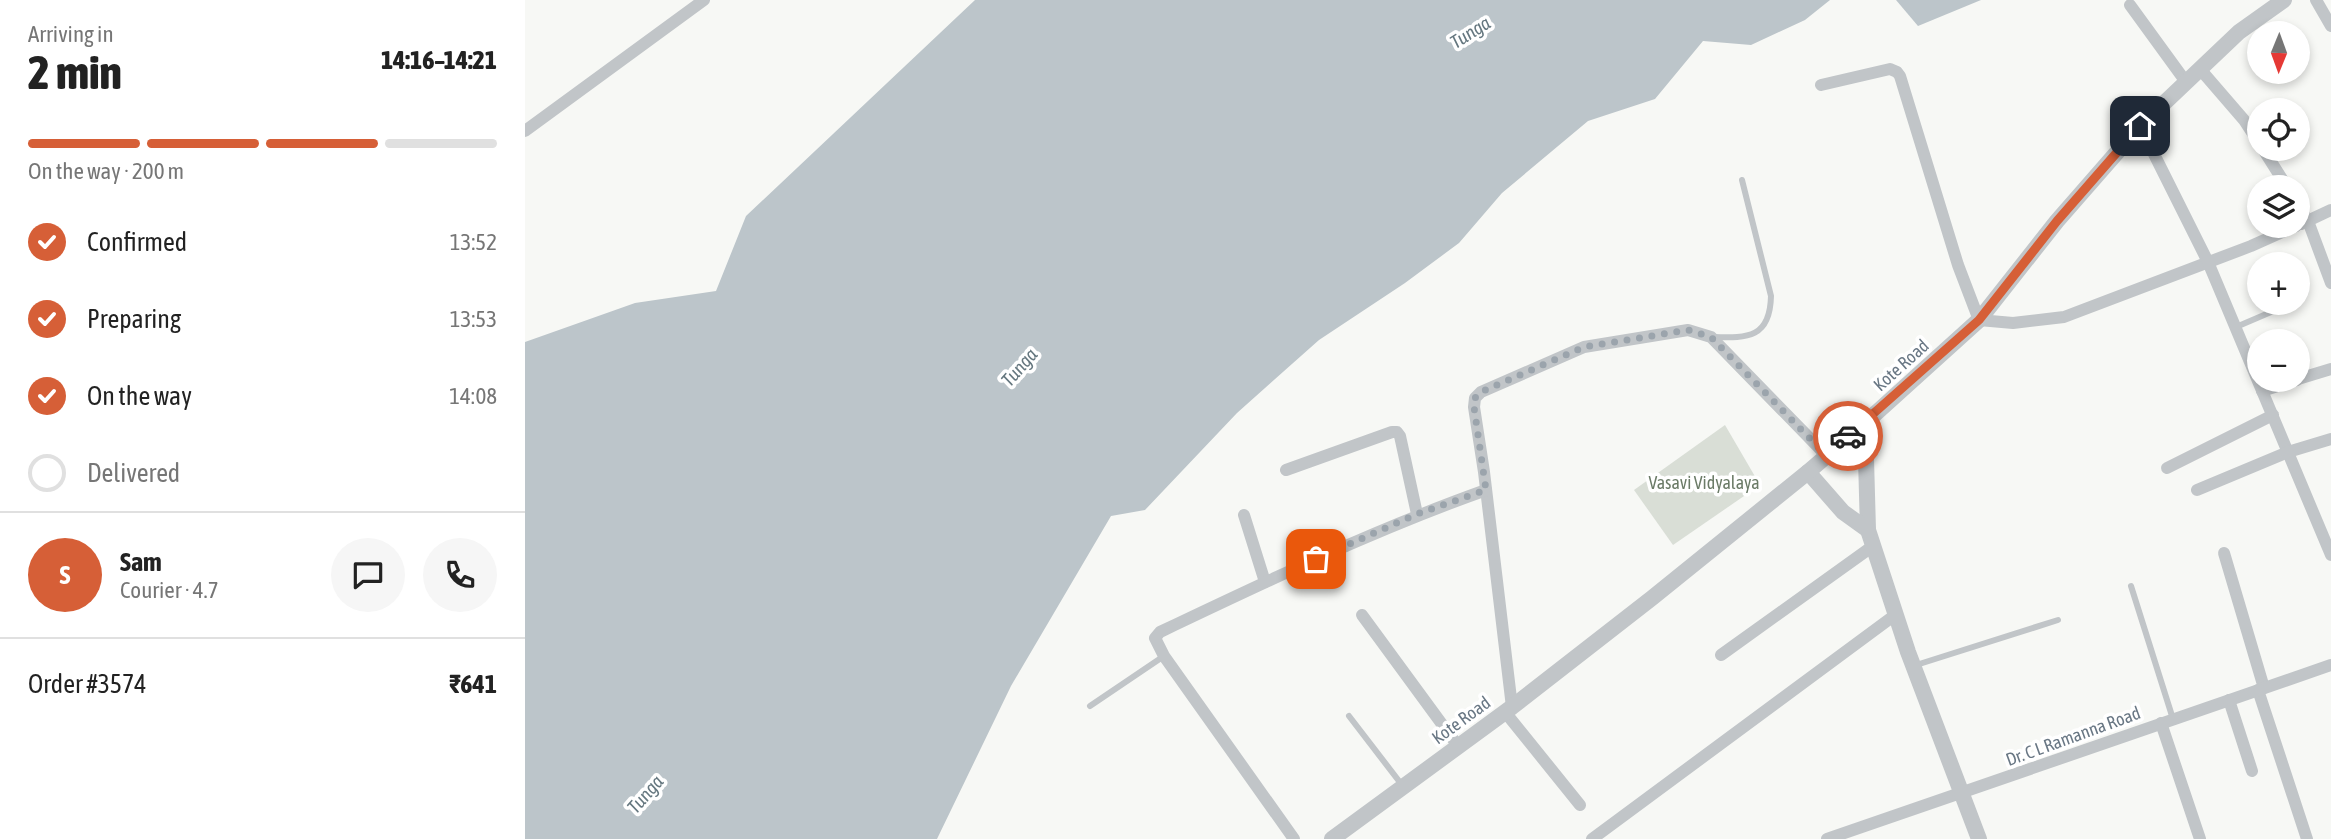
<!DOCTYPE html>
<html lang="en">
<head>
<meta charset="utf-8">
<style>
  body { margin:0; font-family:"Asap Condensed",sans-serif; background:#f6f6f6; color:#222; height:100vh; display:flex; flex-direction:column; font-size:26px; white-space:nowrap }
  * { box-sizing:border-box; margin:0 }
  p { font-size:23px; color:#767676 }
  .icon { flex:none; width:38px; height:38px; fill:none; stroke:currentColor; stroke-width:2; stroke-linecap:round; stroke-linejoin:round }
  .map { position:relative; flex:1; overflow:hidden }
  .sheet { display:flex; flex-direction:column; background:#fff; width:525px }
  .sheet>* { flex:none }
  .needle { width:46px; rotate:181deg }
  .controls { position:absolute; left:1722px; top:21px; display:grid; gap:14px }
  .controls a { display:grid; place-items:center; width:63px; height:63px; border-radius:50%; background:#fff; box-shadow:0 4px 10px #0003; font-size:35px }
  .pin { position:absolute; display:grid; place-items:center; width:60px; height:60px; color:#fff; margin:-30px; border-radius:14px; box-shadow:0 4px 10px #0006 }
  .courier { position:absolute; display:grid; place-items:center; width:70px; height:70px; margin:-35px; border:5px solid #d65f37; border-radius:50%; background:#fff; color:#222; box-shadow:0 2px 9px #0007 }
  .overview em { font-style:normal; font-weight:800 }
  .overview div { display:flex; flex-direction:column-reverse }
  .overview { display:flex; align-items:center; justify-content:space-between; height:119px; padding:0 28px }
  h1 { font-size:46px; font-weight:800; line-height:52px }
  .bar { display:grid; grid-template-columns:repeat(4,1fr); gap:10px 7px; align-content:center; height:84px; padding:0 28px }
  .bar i { height:9px; border-radius:5px; background:#e0e0e0 }
  .bar .active { background:#d65f37 }
  .bar p { grid-column:span 4 }
  .line { display:flex; align-items:center; gap:18px; padding:0 28px; border-top:2px solid #e0e0e0 }
  .line div { flex:1 }
  .round { display:grid; place-items:center; flex:none; width:74px; height:74px; border-radius:37px; background:#f6f6f6 }
  ol { padding:0 28px; list-style:none }
  li { display:flex; align-items:center; gap:21px; height:77px }
  li p { margin-inline-start:auto }
  li .icon { padding:7px; border-radius:50%; background:#d65f37; color:#fff; stroke-width:4 }
  li:last-child { color:#767676 }
  li i { width:38px; height:38px; border:4px solid #e0e0e0; border-radius:50% }
  main { display:flex; flex:1; min-height:0 }
  .map>svg:first-child { display:block }
  .green { fill:#d9ded6 }
  .water { fill:#bcc5ca }
  .lines { fill:none; stroke-linecap:round; stroke-linejoin:round }
  .service { stroke:#c1c5c8; stroke-width:6 }
  .minor { stroke:#c1c5c8; stroke-width:12 }
  .tertiary { stroke:#c1c5c8; stroke-width:16 }
  .done { stroke:#9ba4ac; stroke-width:7; stroke-dasharray:0 12.6 }
  .route { stroke:#d65f37; stroke-width:9 }
  .labels { text-anchor:middle; dominant-baseline:central; stroke-width:7; stroke-linejoin:round; paint-order:stroke }
  .street-label { font-size:18px; fill:#697784; stroke:#fff }
  .park-label { font-size:18px; fill:#6b7b67; stroke:#fff }
  .water-label { font-size:19px; font-style:italic; fill:#65777f; stroke:#fff }
</style>
</head>
<body>
<main>
<section class="sheet">
<div class="overview"><div><h1>2 min</h1><p>Arriving in</p></div><em>14:16–14:21</em></div>
<div class="bar"><i class="active"></i><i class="active"></i><i class="active"></i><i></i><p>On the way · 200 m</p></div>
<ol>
<li><svg class="icon" aria-label="check" viewBox="0 0 24 24"><path d="M5 12l5 5 9-10"/></svg>Confirmed<p>13:52</p></li>
<li><svg class="icon" aria-label="check" viewBox="0 0 24 24"><path d="M5 12l5 5 9-10"/></svg>Preparing<p>13:53</p></li>
<li><svg class="icon" aria-label="check" viewBox="0 0 24 24"><path d="M5 12l5 5 9-10"/></svg>On the way<p>14:08</p></li>
<li><i></i>Delivered</li>
</ol>
<div class="line" style="height:126px"><b class="round" style="background:#d65f37;color:#fff">S</b><div><b>Sam</b><p>Courier · 4.7</p></div><a class="round"><svg class="icon" aria-label="chat" viewBox="0 0 24 24"><path d="M4 5h16v11H9l-5 4z"/></svg></a><a class="round"><svg class="icon" aria-label="phone" viewBox="0 0 24 24"><path d="M5 4h4l2 5-3 2q2 4 5 5l2-3 5 2v4C11 20 4 13 5 4z"/></svg></a></div>
<div class="line" style="height:91px"><div>Order #3574</div><b>₹641</b></div>
</section>
<div class="map">
<svg width="1806" height="839" viewBox="0 0 1806 839">
  <rect width="100%" height="100%" fill="#f7f8f5"/>
  <path class="green" d="M1200,425L1235,485L1148,545L1109,490Z"/>
  <g class="water">
    <path d="M450,0H1305L1280,20L1226,45L1178,41L1130,99L1063,121L977,193L934,243L880,283L794,340L712,413L620,510L586,516L486,686L412,839H0V342L110,303L191,291L221,216Z"/>
    <path d="M1371,0H1456L1393,26Z"/>
  </g>
  <g class="lines">
    <g class="service">
      <path d="M1773,300H1774"/>
      <path d="M1711,327L1767,303"/>
      <path d="M1189,337C1223,338 1245,338 1246,296L1217,180"/>
      <path d="M1606,586L1648,719"/>
      <path d="M1388,666L1533,620"/>
      <path d="M565,706L639,656"/>
      <path d="M824,716L877,785"/>
    </g>
    <g class="minor">
      <path d="M1791,0L1806,26"/>
      <path d="M1605,5L1661,82"/>
      <path d="M1675,69L1719,120L1734,143"/>
      <path d="M1296,85L1365,69L1372,72L1375,76L1433,265L1454,320L1488,323L1539,317L1726,246L1771,226"/>
      <path d="M1615,126L1683,262L1806,555"/>
      <path d="M0,131L179,0"/>
      <path d="M1738,149L1762,187"/>
      <path d="M1773,205L1783,221L1806,283"/>
      <path d="M1776,224L1806,210"/>
      <path d="M1773,379L1806,369"/>
      <path d="M1737,391L1772,380"/>
      <path d="M1642,468L1748,415"/>
      <path d="M761,470L867,432H872L875,436L892,514"/>
      <path d="M1672,490L1763,452L1806,439"/>
      <path d="M719,515L740,582"/>
      <path d="M1699,553L1739,688"/>
      <path d="M837,615L933,746"/>
      <path d="M1196,655L1348,546"/>
      <path d="M1733,690L1782,839"/>
      <path d="M1704,700L1727,771"/>
      <path d="M987,707L959,472L949,407L950,398L956,392L1059,347L1163,330L1186,337L1301,455"/>
      <path d="M980,712L1055,805"/>
      <path d="M1636,723L1675,839"/>
      <path d="M769,839L639,656L630,638L635,632C742,581 849,530 961,490"/>
      <path d="M1067,839L1370,615"/>
      <path d="M1302,839L1806,665"/>
    </g>
    <g class="tertiary">
      <path d="M1340,423L1343,530L1383,652L1454,839"/>
      <path d="M1283,472L1318,512L1343,530"/>
      <path d="M807,839L987,707L1127,598L1283,472L1340,423L1454,320L1532,221L1615,126L1714,32L1759,0"/>
    </g>
  </g>
  <g class="lines">
    <path class="done" d="M791,559L892,514L961,490L949,407L950,398L956,392L1059,347L1163,330L1186,337L1301,455L1323,436"/>
    <path class="route" d="M1323,436L1454,320L1532,221L1615,126"/>
  </g>
  <g class="labels">
    <g class="street-label">
      <text transform="translate(1376 365) rotate(-42)">Kote Road</text>
      <text transform="translate(936 720) rotate(-36)">Kote Road</text>
      <text transform="translate(1548 736) rotate(-20)">Dr. C L Ramanna Road</text>
    </g>
    <g class="park-label">
      <text x="1179" y="482">Vasavi Vidyalaya</text>
    </g>
    <g class="water-label">
      <text transform="translate(945 32) rotate(-32)">Tunga</text>
      <text transform="translate(494 367) rotate(-49)">Tunga</text>
      <text transform="translate(120 794) rotate(-49)">Tunga</text>
    </g>
  </g>
</svg>
<div class="controls">
<a><svg class="needle" viewBox="-14 -14 28 28"><path d="M0-13l5 13h-10z" fill="#e53935"/><path d="M0 13l5-13h-10z" fill="#767676"/></svg></a>
<a><svg class="icon" aria-label="locate" viewBox="0 0 24 24"><circle cx="12" cy="12" r="6"/><path d="M12 2v4M12 18v4M2 12h4M18 12h4"/></svg></a>
<a><svg class="icon" aria-label="layers" viewBox="0 0 24 24"><path d="M12 4l9 5-9 5-9-5zM3 14l9 5 9-5"/></svg></a>
<a>+</a>
<a>−</a>
</div>
<div class="pin" style="left:791px;top:559px;background:#ea580c"><svg class="icon" aria-label="bag" viewBox="0 0 24 24"><path d="M5 8h14l-1 12H6zM9 8a3 3 0 0 1 6 0"/></svg></div>
<div class="pin" style="left:1615px;top:126px;background:#1f2937"><svg class="icon" aria-label="home" viewBox="0 0 24 24"><path d="M3 11l9-7 9 7M6 9v11h12V9"/></svg></div>
<div class="courier" style="left:1323px;top:436px"><svg class="icon" aria-label="car" viewBox="0 0 24 24"><path d="M5 17H2v-5l4-1 3-4h7l3 4 3 1v5h-3M9 17h6M6 11h13"/><circle cx="7" cy="17" r="2"/><circle cx="17" cy="17" r="2"/></svg></div>
</div>
</main>
</body>
</html>
